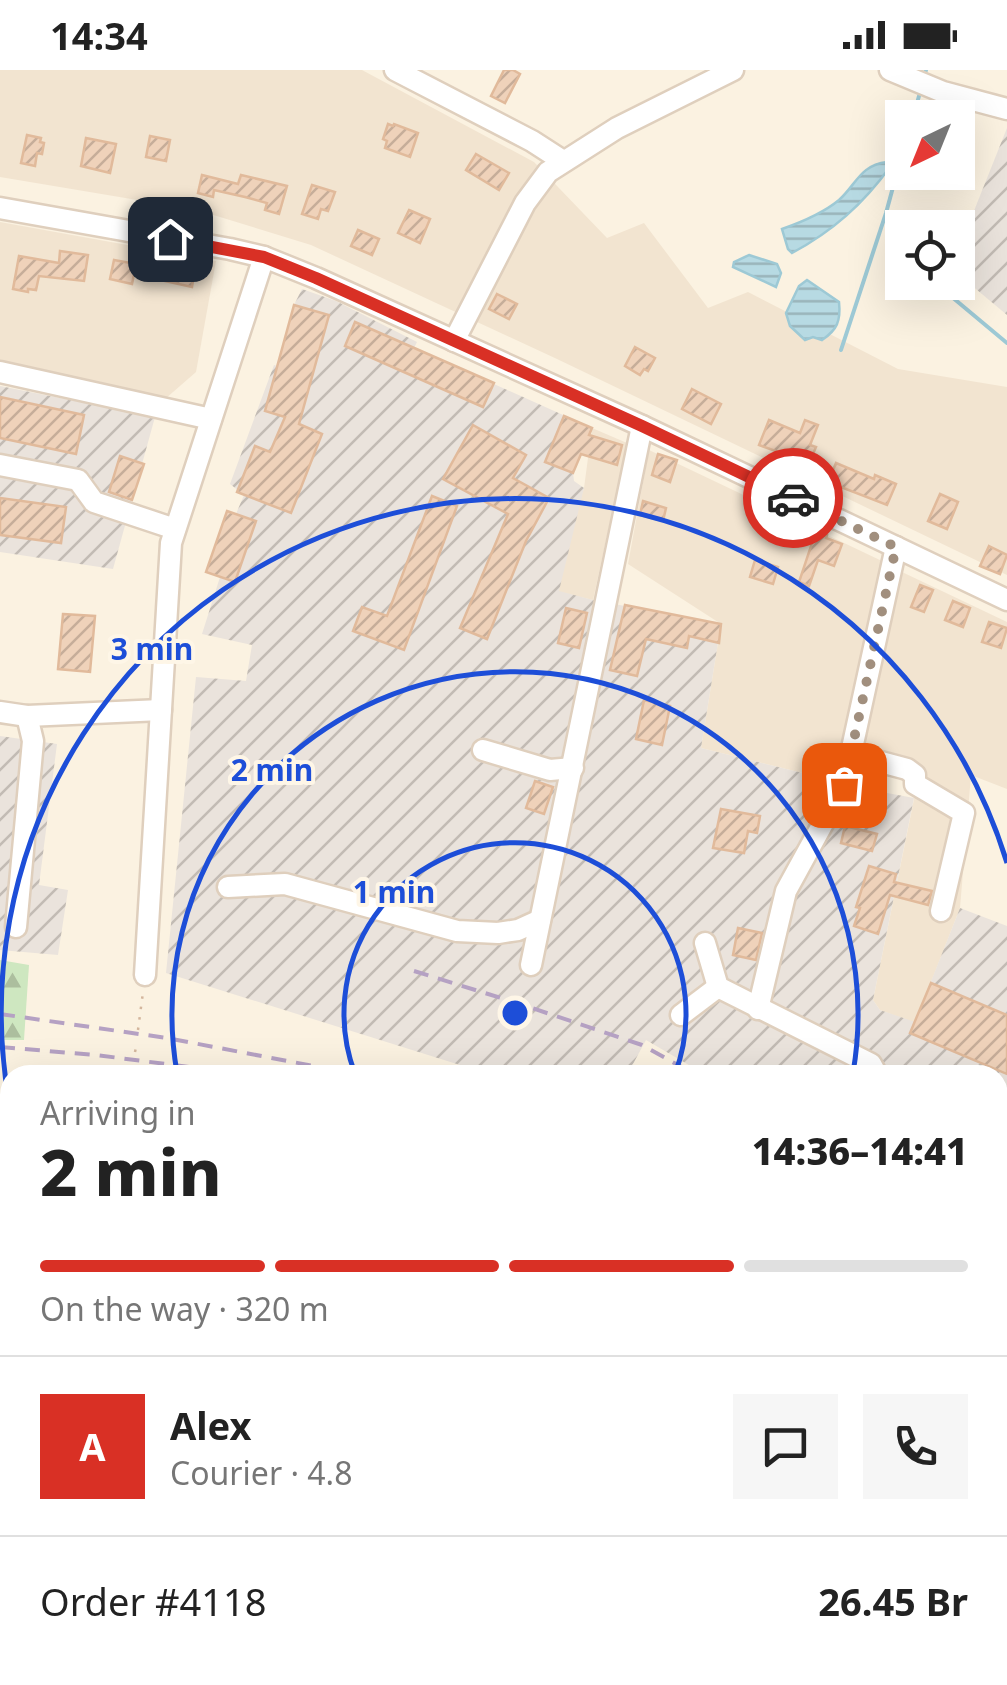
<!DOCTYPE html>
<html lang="en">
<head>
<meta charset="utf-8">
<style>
  body { margin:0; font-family:"Noto Sans",sans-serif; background:#f6f6f6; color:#222; height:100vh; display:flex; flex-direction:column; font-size:38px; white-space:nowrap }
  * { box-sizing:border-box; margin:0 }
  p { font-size:32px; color:#767676 }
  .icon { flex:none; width:55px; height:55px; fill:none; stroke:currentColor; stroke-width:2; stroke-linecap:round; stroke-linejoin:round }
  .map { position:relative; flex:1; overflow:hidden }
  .details { position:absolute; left:0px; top:995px; width:1008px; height:620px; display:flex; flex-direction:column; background:#fff; border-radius:30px 30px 0 0; box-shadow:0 10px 40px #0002 }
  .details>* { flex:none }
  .needle { width:65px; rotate:223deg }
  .controls { position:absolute; left:885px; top:30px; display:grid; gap:20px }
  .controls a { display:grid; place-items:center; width:90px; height:90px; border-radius:0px; background:#fff; box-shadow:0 10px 40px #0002; font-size:50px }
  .pin { position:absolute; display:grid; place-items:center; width:85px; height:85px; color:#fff; margin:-42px; border-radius:20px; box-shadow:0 5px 15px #0006 }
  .courier { position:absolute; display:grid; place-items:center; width:100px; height:100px; margin:-50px; border:8px solid #d93025; border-radius:50%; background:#fff; color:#222; box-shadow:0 2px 12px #0007 }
  .overview em { font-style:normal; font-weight:800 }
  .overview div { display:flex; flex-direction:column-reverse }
  .overview { display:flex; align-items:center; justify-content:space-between; height:170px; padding:0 40px }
  h1 { font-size:65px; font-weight:800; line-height:75px }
  .bar { display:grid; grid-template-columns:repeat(4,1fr); gap:15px 10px; align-content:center; height:120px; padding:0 40px }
  .bar i { height:12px; border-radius:8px; background:#e0e0e0 }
  .bar .selected { background:#d93025 }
  .bar p { grid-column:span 4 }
  .line { display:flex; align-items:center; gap:25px; padding:0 40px; border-top:2px solid #e0e0e0 }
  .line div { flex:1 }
  .round { display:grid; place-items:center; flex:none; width:105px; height:105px; border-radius:0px; background:#f6f6f6 }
  .status { display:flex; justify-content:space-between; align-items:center; height:70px; padding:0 50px; background:#fff; direction:ltr }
  .status svg { height:28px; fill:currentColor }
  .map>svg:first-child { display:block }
  .residential { fill:#f2e4d0 }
  .industrial { fill:url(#industrial-furrows) }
  .grass { fill:url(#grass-dots) }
  .forest { fill:url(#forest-firs) }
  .water { fill:url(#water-rules); stroke:#9dc9d5; stroke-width:2.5 }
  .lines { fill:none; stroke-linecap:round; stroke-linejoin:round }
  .stream { stroke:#9dc9d5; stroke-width:4 }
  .building { fill:url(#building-hatch); stroke:#e1ba9b; stroke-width:2.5 }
  .minor-casing { stroke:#dfcfbd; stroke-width:25 }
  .path { stroke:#d3b69d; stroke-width:2.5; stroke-dasharray:2.5 8; stroke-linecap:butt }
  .minor { stroke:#fff; stroke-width:20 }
  .rail { stroke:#b5a1c3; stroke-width:4; stroke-dasharray:15 10; stroke-linecap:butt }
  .done { stroke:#a18f7e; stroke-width:10; stroke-dasharray:0 18 }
  .route { stroke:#d93025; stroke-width:12 }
  .ring { fill:none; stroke:#1d4ed8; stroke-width:5 }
  .centre { fill:#1d4ed8; stroke:#fef6e7; stroke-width:5 }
  .ring-label { font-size:30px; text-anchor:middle; font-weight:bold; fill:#1d4ed8; stroke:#fef6e7; stroke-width:8; stroke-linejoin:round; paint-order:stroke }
</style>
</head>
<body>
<div class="status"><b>14:34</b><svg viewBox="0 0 49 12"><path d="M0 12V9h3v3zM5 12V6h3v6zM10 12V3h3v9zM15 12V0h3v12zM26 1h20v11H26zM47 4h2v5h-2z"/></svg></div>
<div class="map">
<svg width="1007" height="1615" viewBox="0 0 1007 1615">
  <defs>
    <pattern id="industrial-furrows" width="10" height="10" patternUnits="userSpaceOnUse" patternTransform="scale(2.5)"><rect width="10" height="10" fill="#eae3dc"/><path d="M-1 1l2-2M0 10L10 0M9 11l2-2" fill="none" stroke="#c2bbb4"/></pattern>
    <pattern id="grass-dots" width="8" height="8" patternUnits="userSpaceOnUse" patternTransform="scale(2.5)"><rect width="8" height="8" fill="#cee7c0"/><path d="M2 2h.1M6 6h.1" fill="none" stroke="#acbe9e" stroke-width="1.8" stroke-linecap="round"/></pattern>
    <pattern id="forest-firs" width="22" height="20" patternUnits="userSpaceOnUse" patternTransform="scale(2.5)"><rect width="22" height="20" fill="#cee7c0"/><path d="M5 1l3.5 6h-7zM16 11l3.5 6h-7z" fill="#acbe9e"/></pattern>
    <pattern id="water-rules" width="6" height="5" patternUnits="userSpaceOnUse" patternTransform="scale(2.5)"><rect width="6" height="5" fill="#b7dae3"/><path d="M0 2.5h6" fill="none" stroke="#99b4ba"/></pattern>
    <pattern id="building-hatch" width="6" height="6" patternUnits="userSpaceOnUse" patternTransform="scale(2.5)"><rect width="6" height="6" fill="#efd2ba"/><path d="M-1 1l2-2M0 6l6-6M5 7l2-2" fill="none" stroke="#c6ad99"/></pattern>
  </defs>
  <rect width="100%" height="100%" fill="#fbf2e1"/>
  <g class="residential">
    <path d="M0,0H362L534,92L607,168L644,153L708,238L748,222L898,299L1007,317V505L557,289L311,175L197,140L0,107Z"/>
    <path d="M0,152L216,191L196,302L165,329L0,292Z"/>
    <path d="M592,358L627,373L593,530L551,520L584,418Z"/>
    <path d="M649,380L884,492L835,711L701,678L721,554L628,494Z"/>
    <path d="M902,502L1007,552V719L971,705L960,838L915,953L880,940L873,930L921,695L863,674Z"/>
  </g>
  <g class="industrial">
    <path d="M1007,58V245L958,204V181Z"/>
    <path d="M302,219L336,231L417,272L414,278L592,358L573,403L574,411L584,418L559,521L593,530L721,554L701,678L835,711L844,715L914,728L873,930L880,940L915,952L960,838L1007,856V1134L998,1129V1005H706L646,970L627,1005H492L166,903L196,607L246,611L252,575L202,564L220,507L206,502L227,441L236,444L244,425L230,414L274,295L277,296L294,235Z"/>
    <path d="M0,316L155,347L113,499L0,482Z"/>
    <path d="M0,666L57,674L39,815L68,820L58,885L0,880Z"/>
    <path d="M0,1179L10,1180V1321L0,1324Z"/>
    <path d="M998,1240L1007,1241V1596L998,1595Z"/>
  </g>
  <path class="grass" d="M175,1605H520L498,1615H138Z"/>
  <path class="forest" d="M0,890L29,895L24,970H0Z"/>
  <g class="water">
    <path d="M887,92L890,97C863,134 833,161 792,183L788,179L782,159C802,152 822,144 839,130C856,115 860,95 887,92Z"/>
    <path d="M749,185L777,194L781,203L776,217L733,197L734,192Z"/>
    <path d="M807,210L839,232C841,251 837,260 822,270L813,267L805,270L790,256L786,243L799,216Z"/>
  </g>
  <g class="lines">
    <g class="stream">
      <path d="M925,3L926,0"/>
      <path d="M913,48L919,26"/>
      <path d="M887,144L902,175"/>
      <path d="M934,212L1007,273"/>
      <path d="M841,280L886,143L902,84"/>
      <path d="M998,1217L1007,1220"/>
    </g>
  </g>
  <g class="building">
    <path d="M504,0H513L520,4L505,33L491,26Z"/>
    <path d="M388,54L393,56L394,54L418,63L410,87L385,78L387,71L383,69Z"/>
    <path d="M27,65L41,68L40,72L44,73L42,84L37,83L35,96L21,93Z"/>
    <path d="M150,66L170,70L166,91L146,87Z"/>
    <path d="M86,68L116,74L110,103L81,96Z"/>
    <path d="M476,84L509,103L499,120L466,100Z"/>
    <path d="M202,105L238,114L241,105L287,116L279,144L265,140L267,133L245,127L214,120L213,127L198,123Z"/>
    <path d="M312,115L335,122L328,141L321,139L318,149L302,144Z"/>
    <path d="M409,140L430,149L420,173L398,163Z"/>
    <path d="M358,160L379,169L372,185L351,176Z"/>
    <path d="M60,181L88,185L84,211L39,206L36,220L28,219V222L13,219L19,186L59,193Z"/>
    <path d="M161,184L196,192L192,217L156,209Z"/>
    <path d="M114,190L136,194L132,214L110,209Z"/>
    <path d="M497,224L517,234L509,249L489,239Z"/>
    <path d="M294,235L329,245L299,354L322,364L291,443L237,422L255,376L270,382L285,347L265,341Z"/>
    <path d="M355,252L494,313L483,337L345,276Z"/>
    <path d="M635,277L655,288L648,301L644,299L640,305L625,296Z"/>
    <path d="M692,319L721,334L711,354L682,339Z"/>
    <path d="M0,327L84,345L76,384L0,368Z"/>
    <path d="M564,346L592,358L589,365L622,375L617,395L581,384L573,403L545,392Z"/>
    <path d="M769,350L800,363L805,350L818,355L810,375L816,377L809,393L759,375Z"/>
    <path d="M473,355L526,385L513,408L549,428L526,471L487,569L460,558L508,444L443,409Z"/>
    <path d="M658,384L677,390L670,412L652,405Z"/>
    <path d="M120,386L144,394L132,430L109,422Z"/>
    <path d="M836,393L874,409L875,405L896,414L887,435L828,412Z"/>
    <path d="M940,424L958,432L947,459L928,451Z"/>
    <path d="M432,426L457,436L404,580L353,561L362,537L387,546Z"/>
    <path d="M0,428L66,437L61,473L0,465Z"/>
    <path d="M643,431L666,438L663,451L640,445Z"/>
    <path d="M777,440L791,445L785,465L770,460Z"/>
    <path d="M227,441L256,451L235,512L206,502Z"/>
    <path d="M816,461L827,465L826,468L842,474L834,496L818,490L809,516L799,512Z"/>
    <path d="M989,476L1007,485L1000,504L980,496Z"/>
    <path d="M755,490L778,497L773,514L750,507Z"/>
    <path d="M920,515L933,520L924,542L911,537Z"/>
    <path d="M953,531L970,538L963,557L945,550Z"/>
    <path d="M625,535L721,554L719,573L689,566L687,578L646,569L637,606L610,600Z"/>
    <path d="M566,538L587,543L579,578L558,573Z"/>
    <path d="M63,544L95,546L90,602L58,599Z"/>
    <path d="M989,552L1007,558L1001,578L982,572Z"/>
    <path d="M644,630L670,636L662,675L636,669Z"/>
    <path d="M535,711L553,717L544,744L526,738Z"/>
    <path d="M721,739L760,746L757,763L748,761L744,783L713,778Z"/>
    <path d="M845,756L877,764L872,781L841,773Z"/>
    <path d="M869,796L896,804L894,812L932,821L928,835L890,825L878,864L854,856L860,838L856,837Z"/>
    <path d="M738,858L762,863L756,890L733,885Z"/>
    <path d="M931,913L1007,945V1004L910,963Z"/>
  </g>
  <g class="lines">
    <defs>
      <g id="minor">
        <path d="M395,0L532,71L563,91"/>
        <path d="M890,0L943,22L1007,39"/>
        <path d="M0,138L230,179L264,187L316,208L642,356L1007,530"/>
        <path d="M454,271L525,133L548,102L617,58L733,0"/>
        <path d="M0,302L211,349"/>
        <path d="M0,395L78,410L94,432L175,459"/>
        <path d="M0,642L27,646"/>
        <path d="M483,680L550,700L573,698"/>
        <path d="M851,684L907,699L915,705V714L964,743L941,841"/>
        <path d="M228,817L285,814L457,861L498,863L518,860L540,850"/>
        <path d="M16,857L33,671L27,646L161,640"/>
        <path d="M705,873L718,917L871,994L877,1005"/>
        <path d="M531,895L642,356"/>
        <path d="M145,905L171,473L264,187"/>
        <path d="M758,939L786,821L844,715L896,477"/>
        <path d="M681,945L718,917"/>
        <path d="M998,1264L1007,1265"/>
        <path d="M0,1334L10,1331"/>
        <path d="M998,1602L1007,1604"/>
        <path d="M607,1605L610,1615"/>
        <path d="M138,1615L175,1605"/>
        <path d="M518,1615L540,1605"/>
      </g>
    </defs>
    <use href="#minor" class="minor-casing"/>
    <g class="path">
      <path d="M138,960L143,922"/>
      <path d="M135,982L137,973"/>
      <path d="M0,1081L10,1082"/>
      <path d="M562,1615L568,1612L575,1615"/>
    </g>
    <use href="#minor" class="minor"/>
    <g class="rail">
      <path d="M414,901L517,933L642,975L696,1005"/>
      <path d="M0,944L167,968L361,1005"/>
      <path d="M0,977L96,985L251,1005"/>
      <path d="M0,1142L10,1141"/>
      <path d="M998,1163L1007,1167"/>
      <path d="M0,1179L10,1175"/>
      <path d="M998,1182L1007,1185"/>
      <path d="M998,1203L1007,1207"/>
      <path d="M998,1362H1007"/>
    </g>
  </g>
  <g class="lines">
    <path class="done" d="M793,428L896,477L844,715"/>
    <path class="route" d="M170,169L264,187L316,208L642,356L793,428"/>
  </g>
  <g class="ring">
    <path d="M355 1004A171 171 0 1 1 675 1004"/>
    <path d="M177 1003A343 343 0 1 1 853 1003"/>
    <path d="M1007 1093A514 514 0 0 1 998 1119M10 1037A514 514 0 0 1 1007 793"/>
  </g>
  <circle cx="515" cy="943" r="15" class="centre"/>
  <g class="ring-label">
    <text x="152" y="590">3 min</text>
    <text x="272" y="711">2 min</text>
    <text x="394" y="833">1 min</text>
  </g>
</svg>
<div class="controls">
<a><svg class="needle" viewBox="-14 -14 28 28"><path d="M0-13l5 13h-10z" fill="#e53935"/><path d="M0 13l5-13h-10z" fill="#767676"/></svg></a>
<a><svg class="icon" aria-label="locate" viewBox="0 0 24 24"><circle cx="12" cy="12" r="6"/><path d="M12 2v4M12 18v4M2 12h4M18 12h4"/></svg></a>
</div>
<div class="pin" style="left:844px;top:715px;background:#ea580c"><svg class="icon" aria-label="bag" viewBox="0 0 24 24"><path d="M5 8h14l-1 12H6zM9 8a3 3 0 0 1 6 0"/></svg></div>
<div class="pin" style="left:170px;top:169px;background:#1f2937"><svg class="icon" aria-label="home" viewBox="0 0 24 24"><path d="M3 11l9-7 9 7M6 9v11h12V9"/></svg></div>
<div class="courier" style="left:793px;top:428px"><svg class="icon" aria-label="car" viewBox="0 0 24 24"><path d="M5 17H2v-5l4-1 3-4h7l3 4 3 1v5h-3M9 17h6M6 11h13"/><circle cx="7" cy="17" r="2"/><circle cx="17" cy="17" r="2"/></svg></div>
<section class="details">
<div class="overview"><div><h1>2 min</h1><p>Arriving in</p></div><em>14:36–14:41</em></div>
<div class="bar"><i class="selected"></i><i class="selected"></i><i class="selected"></i><i></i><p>On the way · 320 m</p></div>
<div class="line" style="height:180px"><b class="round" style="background:#d93025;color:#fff">A</b><div><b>Alex</b><p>Courier · 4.8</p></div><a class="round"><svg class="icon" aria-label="chat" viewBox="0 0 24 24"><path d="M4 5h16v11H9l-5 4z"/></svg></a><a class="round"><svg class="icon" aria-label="phone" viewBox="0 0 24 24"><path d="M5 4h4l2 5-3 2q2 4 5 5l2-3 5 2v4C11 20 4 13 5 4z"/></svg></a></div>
<div class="line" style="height:130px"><div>Order #4118</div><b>26.45 Br</b></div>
</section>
</div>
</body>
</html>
